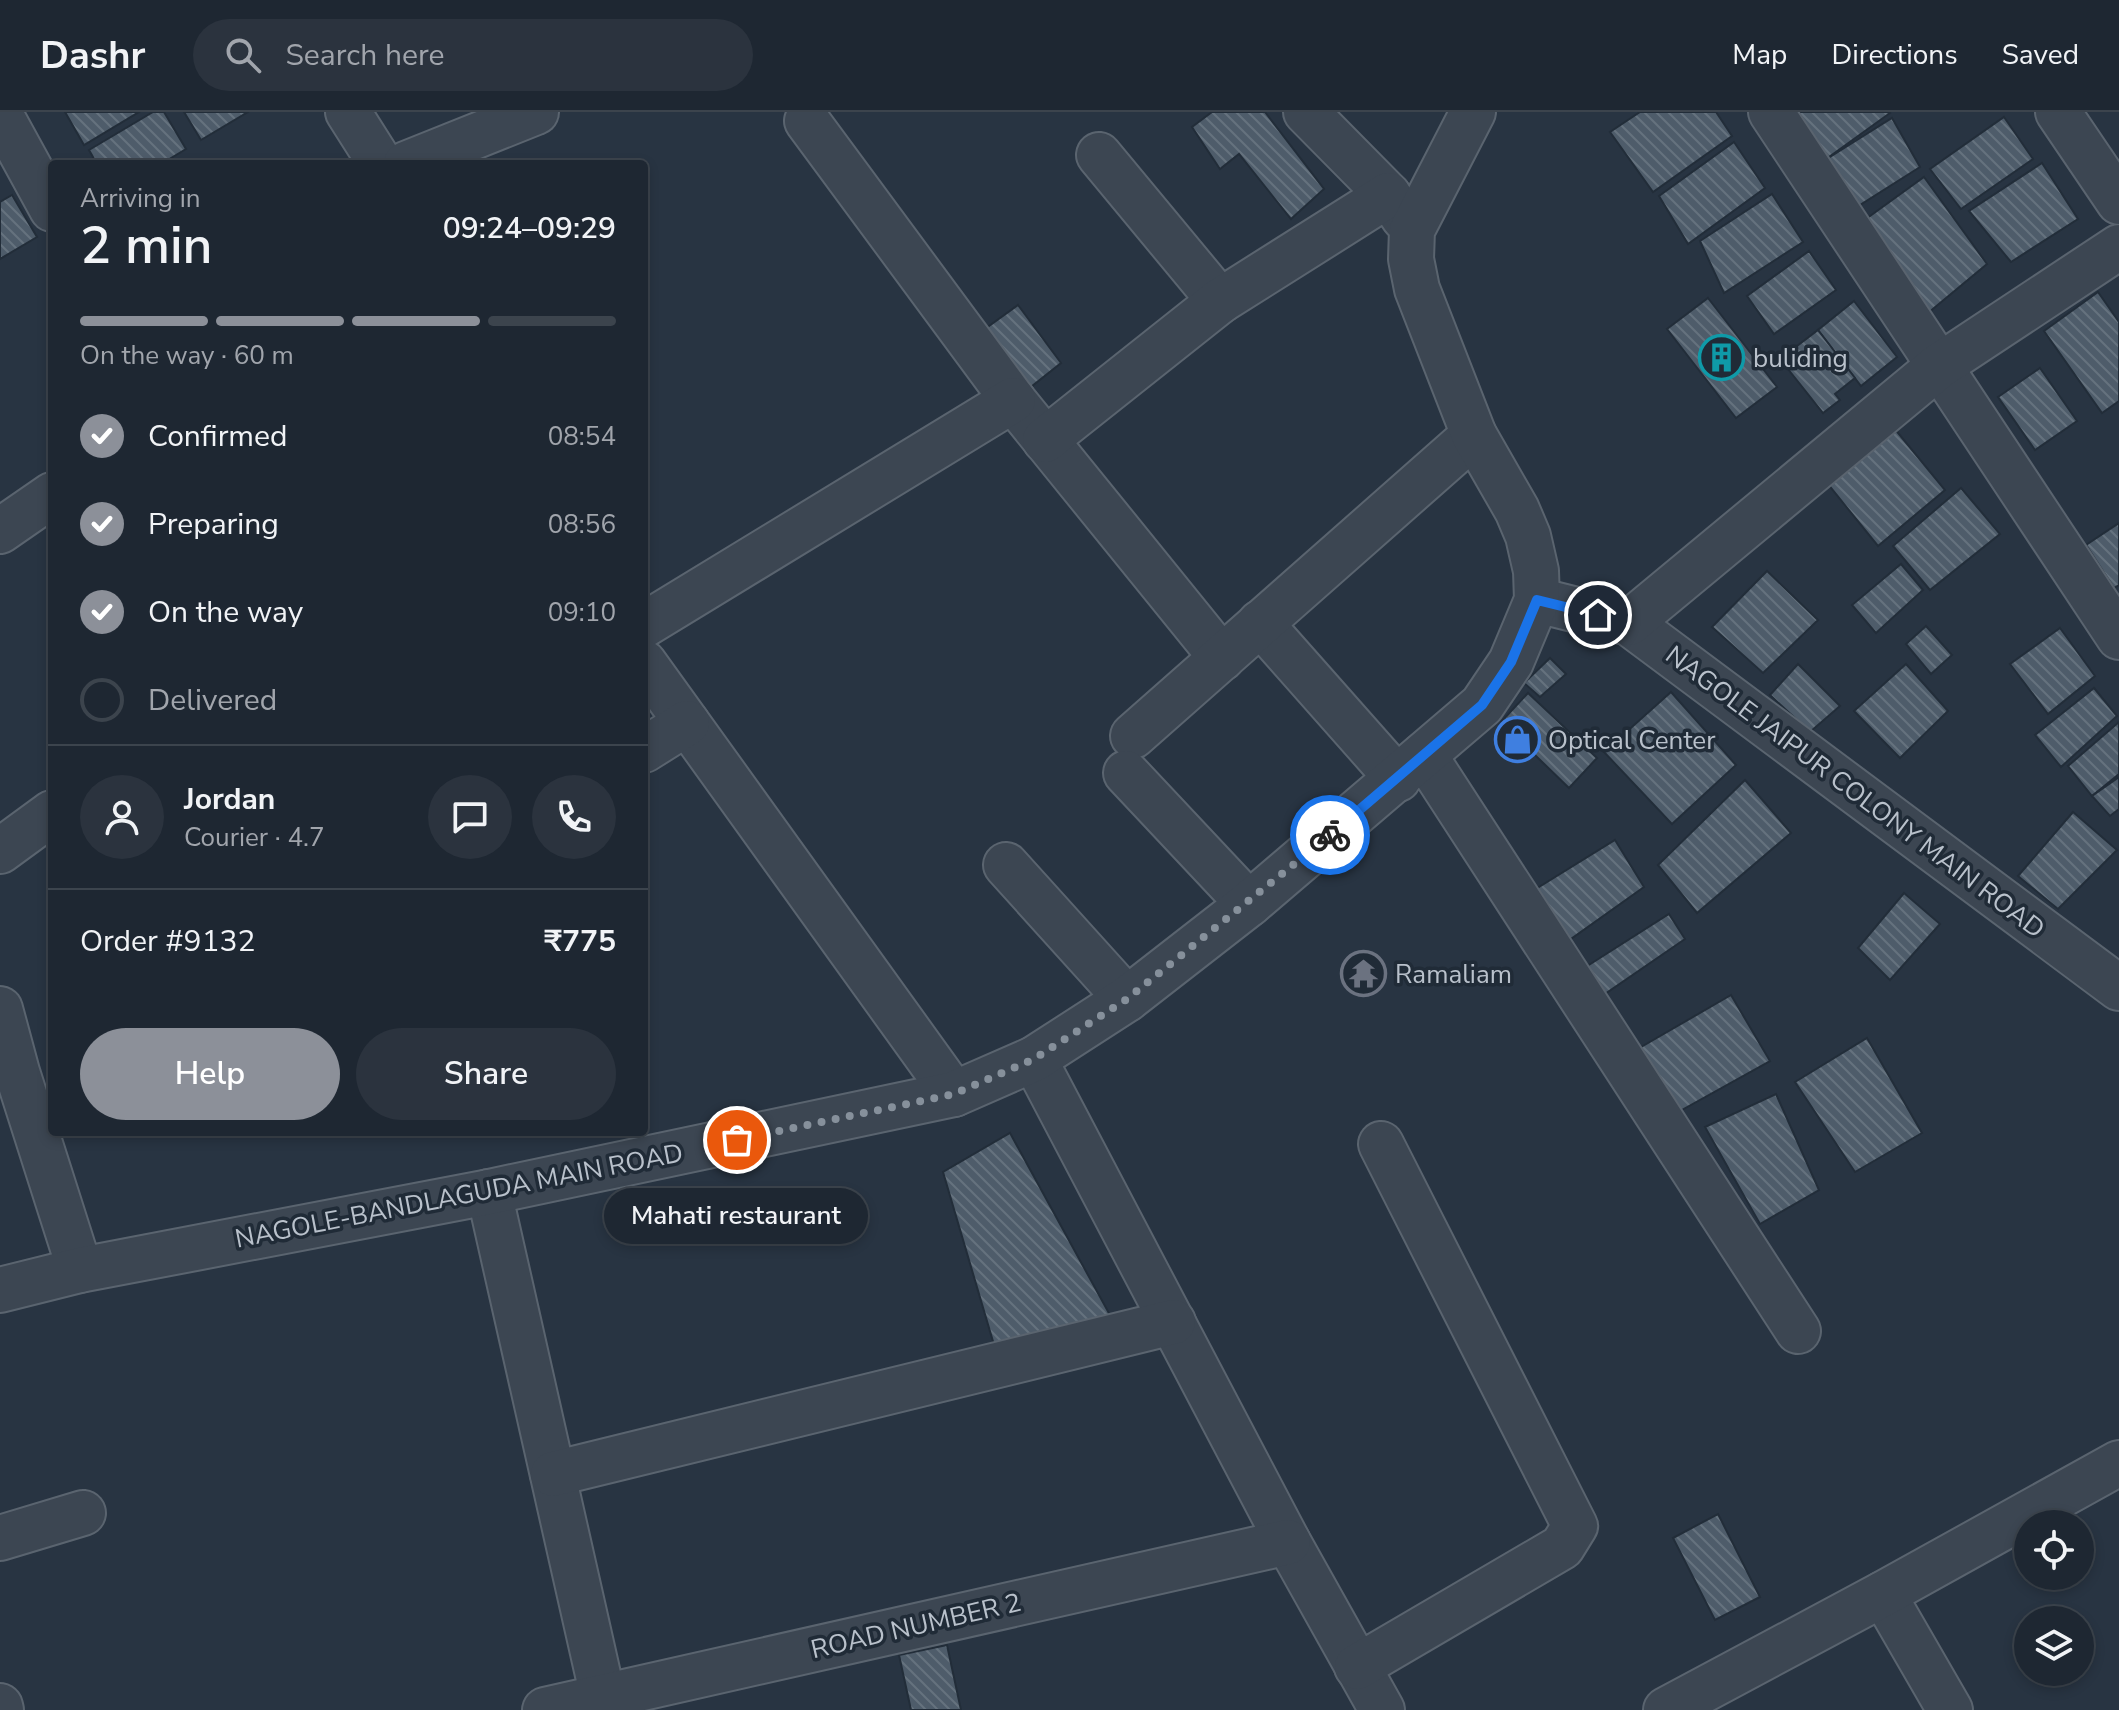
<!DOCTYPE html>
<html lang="en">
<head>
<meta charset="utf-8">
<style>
  body { margin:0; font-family:"Nunito Sans",sans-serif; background:#2b333e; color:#f1f3f6; height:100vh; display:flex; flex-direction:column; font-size:30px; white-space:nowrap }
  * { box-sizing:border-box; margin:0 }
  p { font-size:26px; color:#a1a5ac }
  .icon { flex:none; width:44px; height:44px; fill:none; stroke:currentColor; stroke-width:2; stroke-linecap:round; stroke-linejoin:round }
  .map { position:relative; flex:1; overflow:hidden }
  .details { position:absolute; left:48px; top:48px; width:600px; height:976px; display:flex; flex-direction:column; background:#1e2732; border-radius:8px; box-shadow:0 4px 12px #0003,0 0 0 2px #3c444d }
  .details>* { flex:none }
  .controls { position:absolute; left:2014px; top:1398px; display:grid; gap:16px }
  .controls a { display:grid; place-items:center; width:80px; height:80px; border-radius:50%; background:#1e2732; box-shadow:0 4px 12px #0003,0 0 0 2px #3c444d; font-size:40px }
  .pin { position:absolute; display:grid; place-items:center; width:68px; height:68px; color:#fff; margin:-34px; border:4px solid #fff; border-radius:50%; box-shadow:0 2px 8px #0007 }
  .courier { position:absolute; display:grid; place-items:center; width:80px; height:80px; margin:-40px; border:6px solid #1a73e8; border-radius:50%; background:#fff; color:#222; box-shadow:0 2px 10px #0007 }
  .bubble { position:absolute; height:56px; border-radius:28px; background:#1e2732; box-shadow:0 4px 12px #0003,0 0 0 2px #3c444d; font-size:26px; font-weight:600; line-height:56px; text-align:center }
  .summary em { font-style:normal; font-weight:600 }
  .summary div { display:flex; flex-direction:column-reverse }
  .summary { display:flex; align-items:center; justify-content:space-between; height:136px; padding:0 32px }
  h1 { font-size:52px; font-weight:600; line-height:60px }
  .bar { display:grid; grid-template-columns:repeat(4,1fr); gap:12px 8px; align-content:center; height:96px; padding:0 32px }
  .bar i { height:10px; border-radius:6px; background:#3c444d }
  .bar .on { background:#8c9099 }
  .bar p { grid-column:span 4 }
  .line { display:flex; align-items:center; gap:20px; padding:0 32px; border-top:2px solid #3c444d }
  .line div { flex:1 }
  .round { display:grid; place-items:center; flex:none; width:84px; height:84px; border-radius:42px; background:#2b333e }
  ol { padding:0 32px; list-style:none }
  li { display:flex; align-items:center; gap:24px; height:88px }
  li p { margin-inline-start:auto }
  li .icon { padding:8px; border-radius:50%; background:#8c9099; color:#fff; stroke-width:4 }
  li:last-child { color:#a1a5ac }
  li i { width:44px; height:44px; border:4px solid #3c444d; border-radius:50% }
  .action { display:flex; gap:16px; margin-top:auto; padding:16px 32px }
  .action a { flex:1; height:92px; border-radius:48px; background:#8c9099; color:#fff; font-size:32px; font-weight:600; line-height:92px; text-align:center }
  .action a+a { background:#2b333e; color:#f1f3f6 }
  header { display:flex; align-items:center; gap:48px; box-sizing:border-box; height:112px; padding:0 40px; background:#1e2732; border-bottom:2px solid #3c444d }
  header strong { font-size:38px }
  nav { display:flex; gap:44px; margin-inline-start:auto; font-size:28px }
  .search { width:560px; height:72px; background:#2b333e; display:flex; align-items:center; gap:20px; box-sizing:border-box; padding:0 28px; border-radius:44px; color:#a1a5ac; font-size:30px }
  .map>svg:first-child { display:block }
  .building { fill:url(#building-back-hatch); stroke:#222d39; stroke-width:2 }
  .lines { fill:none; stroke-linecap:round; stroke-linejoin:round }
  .minor-casing { stroke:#5a646f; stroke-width:48 }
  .minor { stroke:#3c4652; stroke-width:44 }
  .done { stroke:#86909b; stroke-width:8; stroke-dasharray:0 14.4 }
  .route { stroke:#1a73e8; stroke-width:10 }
  .labels { text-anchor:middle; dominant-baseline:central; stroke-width:7; stroke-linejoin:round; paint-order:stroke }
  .poi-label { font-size:26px; fill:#b9c1cb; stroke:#202b37; text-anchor:start }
  .street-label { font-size:26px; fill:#b9c1cb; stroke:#202b37 }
</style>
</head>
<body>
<header>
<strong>Dashr</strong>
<div class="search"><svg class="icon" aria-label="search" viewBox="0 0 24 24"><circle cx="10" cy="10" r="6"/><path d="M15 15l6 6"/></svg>Search here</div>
<nav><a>Map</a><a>Directions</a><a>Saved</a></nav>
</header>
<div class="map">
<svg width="2119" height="1598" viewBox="0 0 2119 1598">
  <defs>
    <pattern id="building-back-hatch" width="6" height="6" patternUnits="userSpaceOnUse" patternTransform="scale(2)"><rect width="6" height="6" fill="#4e5c6a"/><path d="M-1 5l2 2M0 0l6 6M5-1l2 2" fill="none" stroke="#65727e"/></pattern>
  </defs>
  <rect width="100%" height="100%" fill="#283442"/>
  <g class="building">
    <path d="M65,0H139L84,33Z"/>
    <path d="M153,0H164L186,37L161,52H97L89,38Z"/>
    <path d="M184,0H248L201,28Z"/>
    <path d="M1212,0H1265L1324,77L1291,107L1239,42L1220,57L1192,15Z"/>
    <path d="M1640,0H1716L1732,24L1653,80L1610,20Z"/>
    <path d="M1787,0H1889L1890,1L1822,50Z"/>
    <path d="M2004,5L2033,47L1961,97L1930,57Z"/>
    <path d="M1892,6L1920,55L1852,98L1822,50Z"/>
    <path d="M1734,30L1765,76L1688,132L1659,84Z"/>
    <path d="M2042,51L2078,107L2011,150L1969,99Z"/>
    <path d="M1924,65L1987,152L1922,206L1859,112Z"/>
    <path d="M1772,82L1803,130L1724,181L1700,129Z"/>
    <path d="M12,83L37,125L0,147V90Z"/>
    <path d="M1809,139L1836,178L1774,222L1747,184Z"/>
    <path d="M2098,180L2119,210V289L2102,301L2044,219Z"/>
    <path d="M1708,186L1777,275L1736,306L1667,217Z"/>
    <path d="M1854,189L1897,245L1861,274L1818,218Z"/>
    <path d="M1018,193L1061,251L1022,282L978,222Z"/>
    <path d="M1818,218L1855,266L1835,282L1840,288L1823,301L1780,247Z"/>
    <path d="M2040,256L2077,309L2035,338L1998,285Z"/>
    <path d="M1894,316L1945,378L1878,434L1827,371Z"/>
    <path d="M1961,376L2000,422L1930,478L1893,434Z"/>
    <path d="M2119,411V473L2114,476L2086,433Z"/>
    <path d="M1901,452L1923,478L1876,521L1852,493Z"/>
    <path d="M1767,459L1818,508L1763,561L1712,515Z"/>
    <path d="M1926,514L1952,543L1931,562L1906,532Z"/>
    <path d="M2060,516L2095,564L2048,602L2010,552Z"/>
    <path d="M1550,546L1566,562L1540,585L1524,571Z"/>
    <path d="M1798,552L1840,594L1810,620L1770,583Z"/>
    <path d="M1906,552L1948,599L1900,646L1854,599Z"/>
    <path d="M2094,576L2117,604L2061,655L2035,623Z"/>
    <path d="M1671,580L1736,653L1672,712L1604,640Z"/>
    <path d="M1528,581L1597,646L1569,676L1501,610Z"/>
    <path d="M2119,610V662L2092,684L2068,654Z"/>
    <path d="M2119,665V697L2110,704L2092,684Z"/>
    <path d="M1745,668L1791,721L1697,801L1658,753Z"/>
    <path d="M2073,700L2117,738L2058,797L2018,764Z"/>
    <path d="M1615,728L1644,775L1568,829L1531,780Z"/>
    <path d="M1904,781L1940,812L1890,868L1858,836Z"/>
    <path d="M1669,802L1685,827L1599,886L1581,858Z"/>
    <path d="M1731,883L1770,949L1671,1004L1629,942Z"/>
    <path d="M1867,926L1922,1021L1855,1060L1795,970Z"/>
    <path d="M1776,982L1819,1078L1760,1112L1705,1015Z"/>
    <path d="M1010,1021L1116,1214L997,1243L943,1060Z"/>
    <path d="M1718,1402L1760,1485L1715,1508L1673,1426Z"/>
    <path d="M947,1533L961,1598H911L899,1543Z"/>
  </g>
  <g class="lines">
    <defs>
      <g id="minor">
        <path d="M348,0L381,52"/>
        <path d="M1306,0L1388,83L1404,106"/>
        <path d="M1771,0L2119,525"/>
        <path d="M2058,0L2119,90"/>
        <path d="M0,2L52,97"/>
        <path d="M807,9L1013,288L1222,546"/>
        <path d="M1099,43L1220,189"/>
        <path d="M406,52L536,0"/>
        <path d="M1045,328L1220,189L1388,83"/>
        <path d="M0,419L52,383"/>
        <path d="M1537,488L1629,511L2119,876"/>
        <path d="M1260,511L1398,667"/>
        <path d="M1629,511L1939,254L2119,135"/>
        <path d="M644,513L1013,288"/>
        <path d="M644,551L954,982"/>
        <path d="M1133,624L1474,323"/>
        <path d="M644,638L687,611"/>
        <path d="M1424,643L1798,1219"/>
        <path d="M1126,661L1249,792"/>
        <path d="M0,739L52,701"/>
        <path d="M1006,753L1127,887"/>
        <path d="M0,897L17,960L80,1158"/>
        <path d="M1034,947L1288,1430L1382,1598"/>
        <path d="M489,1080L606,1598"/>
        <path d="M0,1178L80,1158L489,1080L954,982L1034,947L1127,887L1249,792L1482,593L1511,550L1537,488L1536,459L1528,424L1517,398L1474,323L1417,177L1411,147L1412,118L1473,0"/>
        <path d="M553,1362L1173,1210"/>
        <path d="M0,1426L83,1401"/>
        <path d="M1883,1482L1950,1598"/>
        <path d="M1357,1555L1562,1435L1575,1414L1381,1032"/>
        <path d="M0,1594L1,1598"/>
        <path d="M545,1598L1288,1430"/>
        <path d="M1666,1598L1883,1482L2119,1351"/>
      </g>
    </defs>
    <use href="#minor" class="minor-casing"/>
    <use href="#minor" class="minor"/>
  </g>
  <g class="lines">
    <path class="done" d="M737,1028L954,982L1034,947L1127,887L1330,723"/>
    <path class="route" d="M1330,723L1482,593L1511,550L1537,488L1598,503"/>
  </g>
  <defs>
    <symbol id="building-ring" viewBox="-11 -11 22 22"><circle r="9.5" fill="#202b37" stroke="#0f9aa8" stroke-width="1.5"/><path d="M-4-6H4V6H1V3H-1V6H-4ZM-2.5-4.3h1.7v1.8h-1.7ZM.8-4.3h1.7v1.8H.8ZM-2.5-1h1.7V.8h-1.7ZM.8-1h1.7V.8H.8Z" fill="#0f9aa8"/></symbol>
    <symbol id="shop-ring" viewBox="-11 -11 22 22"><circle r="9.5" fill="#202b37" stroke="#3f7fe0" stroke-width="1.5"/><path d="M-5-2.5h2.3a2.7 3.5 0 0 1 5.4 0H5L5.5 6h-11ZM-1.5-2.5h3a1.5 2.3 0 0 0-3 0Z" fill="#3f7fe0"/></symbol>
    <symbol id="temple-ring" viewBox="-11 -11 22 22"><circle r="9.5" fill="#202b37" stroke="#6b7280" stroke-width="1.5"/><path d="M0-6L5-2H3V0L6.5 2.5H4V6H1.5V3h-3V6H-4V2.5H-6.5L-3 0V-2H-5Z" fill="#6b7280"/></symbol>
  </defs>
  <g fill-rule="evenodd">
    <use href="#building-ring" x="1696" y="220" width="51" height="51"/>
    <use href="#shop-ring" x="1492" y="602" width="51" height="51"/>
    <use href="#temple-ring" x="1338" y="836" width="51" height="51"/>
  </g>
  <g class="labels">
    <g class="poi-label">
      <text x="1753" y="246">buliding</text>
      <text x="1548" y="628">Optical Center</text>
      <text x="1395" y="862">Ramaliam</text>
    </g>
    <g class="street-label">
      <text transform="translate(1855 680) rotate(37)">NAGOLE JAIPUR COLONY MAIN ROAD</text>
      <text transform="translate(459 1084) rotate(-11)">NAGOLE-BANDLAGUDA MAIN ROAD</text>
      <text transform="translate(916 1514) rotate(-13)">ROAD NUMBER 2</text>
    </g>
  </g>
</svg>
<div class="controls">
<a><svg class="icon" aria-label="locate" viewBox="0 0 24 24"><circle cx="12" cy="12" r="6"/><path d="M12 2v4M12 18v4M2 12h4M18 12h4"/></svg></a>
<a><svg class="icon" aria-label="layers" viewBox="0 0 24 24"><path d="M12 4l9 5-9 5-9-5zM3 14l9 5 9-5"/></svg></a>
</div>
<div class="pin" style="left:737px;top:1028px;background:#ea580c"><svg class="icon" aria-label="bag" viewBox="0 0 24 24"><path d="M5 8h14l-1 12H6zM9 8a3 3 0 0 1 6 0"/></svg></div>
<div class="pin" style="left:1598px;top:503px;background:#1f2937"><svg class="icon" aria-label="home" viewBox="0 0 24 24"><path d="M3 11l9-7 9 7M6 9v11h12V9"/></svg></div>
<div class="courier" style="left:1330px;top:723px"><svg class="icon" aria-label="bike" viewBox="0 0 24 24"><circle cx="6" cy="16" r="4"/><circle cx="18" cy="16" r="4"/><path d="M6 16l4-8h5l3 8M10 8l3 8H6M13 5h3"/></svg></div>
<div class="bubble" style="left:604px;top:1076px;width:264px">Mahati restaurant</div>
<section class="details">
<div class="summary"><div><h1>2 min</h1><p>Arriving in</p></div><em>09:24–09:29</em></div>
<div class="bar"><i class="on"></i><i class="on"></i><i class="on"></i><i></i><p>On the way · 60 m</p></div>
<ol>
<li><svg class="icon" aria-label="check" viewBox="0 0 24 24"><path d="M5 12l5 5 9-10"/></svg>Confirmed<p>08:54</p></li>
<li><svg class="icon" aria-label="check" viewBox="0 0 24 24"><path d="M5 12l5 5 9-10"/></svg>Preparing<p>08:56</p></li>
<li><svg class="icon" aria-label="check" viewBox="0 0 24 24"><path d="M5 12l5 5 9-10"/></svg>On the way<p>09:10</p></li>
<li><i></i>Delivered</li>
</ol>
<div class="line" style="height:144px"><a class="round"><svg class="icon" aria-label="person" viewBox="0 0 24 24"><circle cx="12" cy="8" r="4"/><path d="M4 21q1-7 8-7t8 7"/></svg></a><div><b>Jordan</b><p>Courier · 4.7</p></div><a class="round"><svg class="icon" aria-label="chat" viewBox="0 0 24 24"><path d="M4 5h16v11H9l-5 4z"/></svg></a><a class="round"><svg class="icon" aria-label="phone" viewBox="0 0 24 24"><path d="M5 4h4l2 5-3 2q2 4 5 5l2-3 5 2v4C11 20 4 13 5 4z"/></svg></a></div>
<div class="line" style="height:104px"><div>Order #9132</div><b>₹775</b></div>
<div class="action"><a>Help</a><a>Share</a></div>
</section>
</div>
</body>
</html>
